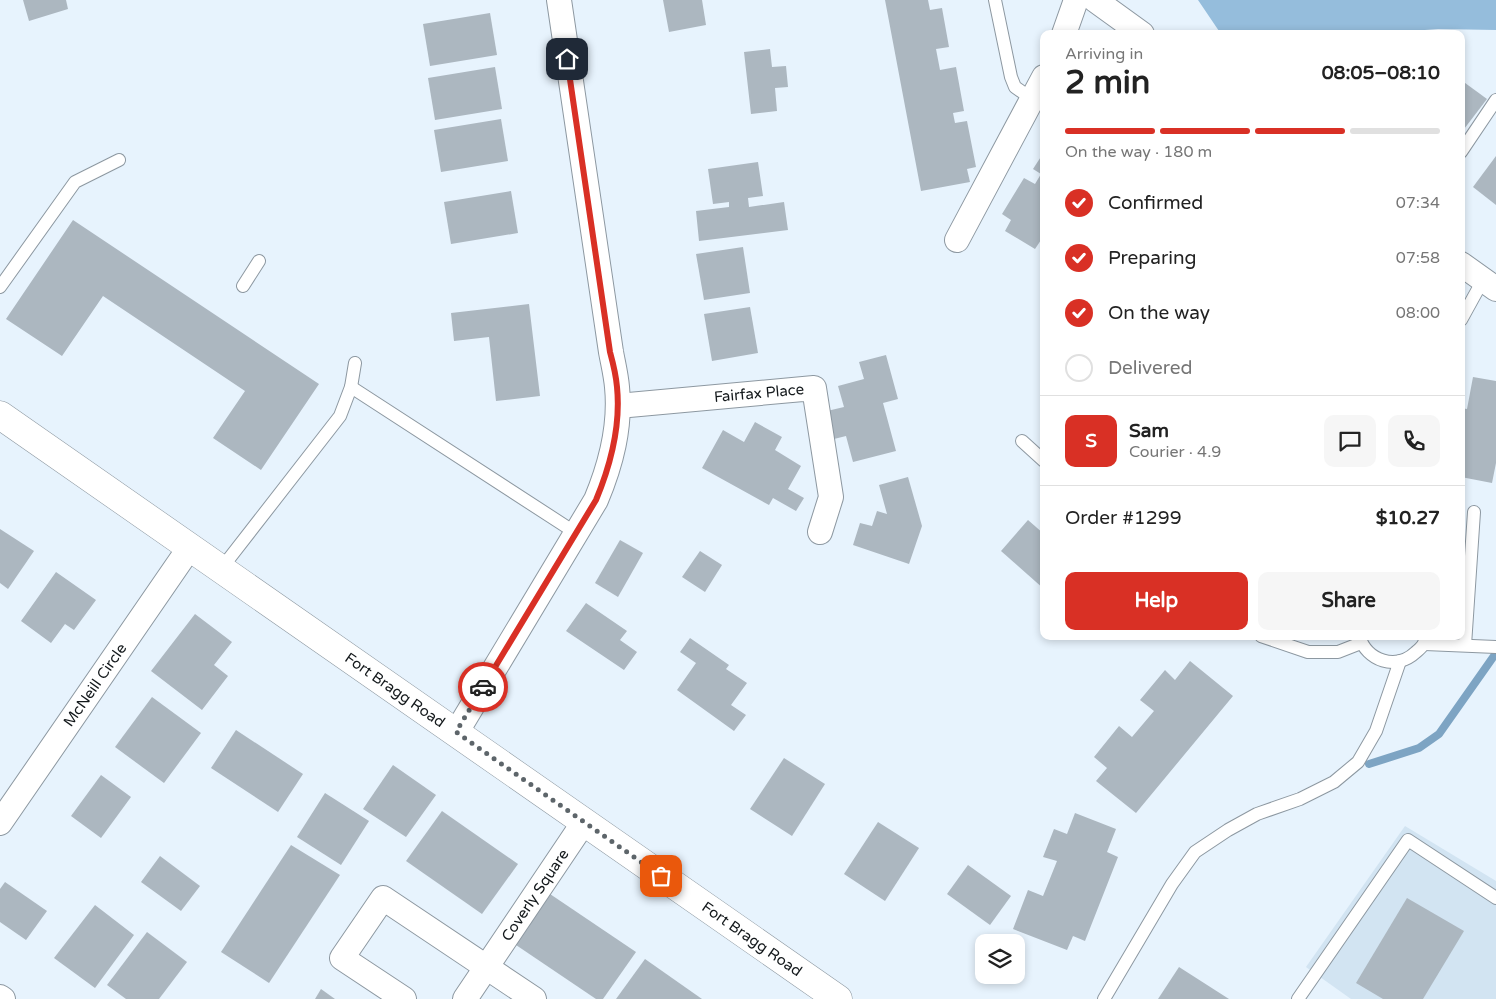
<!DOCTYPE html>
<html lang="en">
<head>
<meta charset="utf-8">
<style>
  body { margin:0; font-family:"Varela Round",sans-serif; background:#f6f6f6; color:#222; height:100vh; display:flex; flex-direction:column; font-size:19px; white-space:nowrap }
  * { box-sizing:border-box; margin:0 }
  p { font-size:16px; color:#767676 }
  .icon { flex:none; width:28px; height:28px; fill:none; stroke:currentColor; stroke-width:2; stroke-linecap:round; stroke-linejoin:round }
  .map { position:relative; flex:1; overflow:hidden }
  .drawer { position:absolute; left:1040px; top:30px; width:425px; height:610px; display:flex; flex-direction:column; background:#fff; border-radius:10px; box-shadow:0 2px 8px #0003 }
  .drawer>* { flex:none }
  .buttons { position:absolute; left:975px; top:934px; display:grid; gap:10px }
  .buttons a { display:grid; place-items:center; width:50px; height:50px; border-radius:10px; background:#fff; box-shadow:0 2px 8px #0003; font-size:25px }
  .pin { position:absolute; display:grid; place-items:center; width:42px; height:42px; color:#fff; margin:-21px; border-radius:10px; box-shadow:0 2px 8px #0006 }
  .courier { position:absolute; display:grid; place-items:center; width:50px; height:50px; margin:-25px; border:4px solid #d93025; border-radius:50%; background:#fff; color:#222; box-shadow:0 1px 6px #0007 }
  .head em { font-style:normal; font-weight:700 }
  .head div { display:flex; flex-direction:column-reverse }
  .head { display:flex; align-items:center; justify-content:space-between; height:85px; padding:0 25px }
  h1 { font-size:32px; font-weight:700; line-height:38px }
  .bar { display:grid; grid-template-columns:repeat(4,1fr); gap:8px 5px; align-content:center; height:60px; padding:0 25px }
  .bar i { height:6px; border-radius:4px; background:#e0e0e0 }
  .bar .selected { background:#d93025 }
  .bar p { grid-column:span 4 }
  .line { display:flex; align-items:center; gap:12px; padding:0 25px; border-top:1px solid #e0e0e0 }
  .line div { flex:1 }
  .round { display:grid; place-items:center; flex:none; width:52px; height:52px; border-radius:10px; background:#f6f6f6 }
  ol { padding:0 25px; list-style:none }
  li { display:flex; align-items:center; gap:15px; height:55px }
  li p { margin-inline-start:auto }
  li .icon { padding:5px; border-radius:50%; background:#d93025; color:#fff; stroke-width:4 }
  li:last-child { color:#767676 }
  li i { width:28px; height:28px; border:2px solid #e0e0e0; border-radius:50% }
  .button { display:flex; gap:10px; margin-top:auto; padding:10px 25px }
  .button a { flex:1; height:58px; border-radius:10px; background:#d93025; color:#fff; font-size:20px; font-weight:700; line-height:58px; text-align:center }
  .button a+a { background:#f6f6f6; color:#222 }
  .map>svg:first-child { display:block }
  .built { fill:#d2e4f2 }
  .forest { fill:#95bddc }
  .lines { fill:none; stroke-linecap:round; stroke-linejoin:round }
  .stream { stroke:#7da4c3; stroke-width:8 }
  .building { fill:#acb7c0 }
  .service-casing { stroke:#8d98a1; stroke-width:14 }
  .minor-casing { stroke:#8d98a1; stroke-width:26 }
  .secondary-casing { stroke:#8d98a1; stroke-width:29 }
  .service { stroke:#fff; stroke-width:12 }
  .minor { stroke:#fff; stroke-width:24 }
  .secondary { stroke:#fff; stroke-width:28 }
  .done { stroke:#5d656a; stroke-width:5; stroke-dasharray:0 9 }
  .route { stroke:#d93025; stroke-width:6 }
  .labels { text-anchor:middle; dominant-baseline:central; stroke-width:4; stroke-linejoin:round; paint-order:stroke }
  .street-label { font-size:15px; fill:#13181b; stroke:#fff }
</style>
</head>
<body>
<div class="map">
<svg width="1496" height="999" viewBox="0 0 1496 999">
  <rect width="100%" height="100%" fill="#e7f3fd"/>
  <path class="built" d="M1405,826L1496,881V999H1351L1306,967Z"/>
  <path class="forest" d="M1198,0H1496V30L1438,29L1372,34H1221Z"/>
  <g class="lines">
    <path class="stream" d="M1369,764L1419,748L1439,734L1496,653"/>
  </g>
  <g class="building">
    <path d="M23,0H66L68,9L29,21Z"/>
    <path d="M663,0H702L706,25L669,32Z"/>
    <path d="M885,0H928L930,10L942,8L949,47L936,49L940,70L956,67L964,111L953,113L955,123L967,121L976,167L967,169L970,182L921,191Z"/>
    <path d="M490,13L497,55L430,66L423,24Z"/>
    <path d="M770,49L772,67L786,66L788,87L775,88L777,111L751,114L744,52Z"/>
    <path d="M495,67L502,109L435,120L428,78Z"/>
    <path d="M1461,80L1487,99L1461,133Z"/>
    <path d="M501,119L508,161L441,172L434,130Z"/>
    <path d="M1044,152V242L1041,240L1035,249L1005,231L1011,220L1002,214L1024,178L1035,184L1041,174L1033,169Z"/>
    <path d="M1496,156V205L1473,187Z"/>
    <path d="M758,162L763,196L748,198L749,207L784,202L788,230L699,241L696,211L729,207V202L713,204L708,169Z"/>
    <path d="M511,191L518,233L451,244L444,202Z"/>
    <path d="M73,220L319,384L261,470L213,438L245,391L103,296L62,356L6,319Z"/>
    <path d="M743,247L750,293L704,300L696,254Z"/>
    <path d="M529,304L540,396L496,401L489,337L454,341L451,313Z"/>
    <path d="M750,307L758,353L712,361L704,314Z"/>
    <path d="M886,355L898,399L883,403L896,451L853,462L846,436L834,439L827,411L844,407L838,386L864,379L859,362Z"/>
    <path d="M1473,377L1496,381V463L1492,483L1461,477V408L1467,409Z"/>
    <path d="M755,422L782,437L775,450L801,466L788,489L804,498L796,511L773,498L769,505L702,468L723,430L744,442Z"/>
    <path d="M908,477L922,526L909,564L853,545L860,523L872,526L877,511L887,514L879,485Z"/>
    <path d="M1028,520L1044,534V589L1001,551Z"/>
    <path d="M0,529L34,551L8,589L0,583Z"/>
    <path d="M620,540L643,553L618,597L595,583Z"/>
    <path d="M700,551L722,565L705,592L682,577Z"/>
    <path d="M56,572L96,600L74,630L65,624L51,643L21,621Z"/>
    <path d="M586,603L627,631L620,640L637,652L624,670L566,631Z"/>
    <path d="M195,614L232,642L214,665L228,676L202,710L151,671Z"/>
    <path d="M690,638L729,665L726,669L747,683L731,705L746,715L734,731L677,690L696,663L680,652Z"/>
    <path d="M1190,661L1233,696L1136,813L1096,781L1107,768L1094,757L1119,726L1132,737L1154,711L1140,700L1165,670L1175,680Z"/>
    <path d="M152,697L201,733L164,783L115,747Z"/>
    <path d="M236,730L303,774L278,812L211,768Z"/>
    <path d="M784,758L825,784L792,836L750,809Z"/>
    <path d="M393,765L436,795L406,837L363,809Z"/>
    <path d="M101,775L131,797L101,838L71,816Z"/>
    <path d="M325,793L369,821L341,865L297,837Z"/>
    <path d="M442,811L518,864L482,914L406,861Z"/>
    <path d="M1075,813L1116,829L1107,852L1118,857L1085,941L1073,936L1067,950L1013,929L1028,890L1043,896L1057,861L1043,857L1054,829L1067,834Z"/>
    <path d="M878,822L919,848L885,901L844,874Z"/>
    <path d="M291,845L340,875L269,983L221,952Z"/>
    <path d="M160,856L200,886L181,911L141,882Z"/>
    <path d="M968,865L1011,896L990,925L947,894Z"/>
    <path d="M5,882L47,911L26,940L0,922V889Z"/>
    <path d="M550,894L636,952L603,999H596L516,945Z"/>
    <path d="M1407,898L1464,931L1423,999H1383L1356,983Z"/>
    <path d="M95,905L134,935L95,988L54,958Z"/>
    <path d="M147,932L187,962L159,999H126L107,985Z"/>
    <path d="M645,959L702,999H616Z"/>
    <path d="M1179,967L1229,999H1158Z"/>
    <path d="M321,989L335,999H315Z"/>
  </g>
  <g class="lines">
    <defs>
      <g id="service">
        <path d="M995,0L1011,77L1015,87L1032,99"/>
        <path d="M1461,152L1496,100"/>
        <path d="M243,286L259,261"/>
        <path d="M0,287L75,182L119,160"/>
        <path d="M1461,320L1483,280"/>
        <path d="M351,387L576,533"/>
        <path d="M1022,441L1044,461"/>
        <path d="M221,569L340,416L351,387L355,363"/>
        <path d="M1261,636L1308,652H1338L1361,643"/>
        <path d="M1359,636C1367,661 1396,671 1416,652C1422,647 1425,644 1426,636"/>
        <path d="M1425,644L1496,647"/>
        <path d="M1465,645L1474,512"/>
        <path d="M1104,999L1172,884L1195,852L1228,830L1257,814L1300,799L1334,782L1358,762L1376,731L1400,661"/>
        <path d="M1298,999L1408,840L1496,898"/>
      </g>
      <g id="minor">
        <path d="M1095,0L1142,34"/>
        <path d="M1064,34L1076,0"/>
        <path d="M957,240L1044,77"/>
        <path d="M1461,264L1496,289"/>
        <path d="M618,406L814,388L831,497L820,532"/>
        <path d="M456,733L596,500C611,464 621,427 617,387C616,375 613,363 611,352L559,0"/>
        <path d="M0,823L190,547"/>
        <path d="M0,997L3,999"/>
        <path d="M404,999L342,958L383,898L534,999"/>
        <path d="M465,999L584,822"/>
      </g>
      <path id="secondary" d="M0,415L838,999"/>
    </defs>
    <use href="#service" class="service-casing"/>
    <use href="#minor" class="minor-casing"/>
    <use href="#secondary" class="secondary-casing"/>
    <use href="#service" class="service"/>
    <use href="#minor" class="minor"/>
    <use href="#secondary" class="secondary"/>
  </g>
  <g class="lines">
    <path class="done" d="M483,687L456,732L661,876"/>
    <path class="route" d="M483,687L596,500C611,464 621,427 617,387C616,375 613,363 610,352L567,59"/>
  </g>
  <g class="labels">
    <g class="street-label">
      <text transform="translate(759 393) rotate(-5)">Fairfax Place</text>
      <text transform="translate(95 685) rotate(-55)">McNeill Circle</text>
      <text transform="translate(395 690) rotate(35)">Fort Bragg Road</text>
      <text transform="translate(535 895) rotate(-56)">Coverly Square</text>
      <text transform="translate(752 939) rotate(35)">Fort Bragg Road</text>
    </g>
  </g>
</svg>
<div class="buttons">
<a><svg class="icon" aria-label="layers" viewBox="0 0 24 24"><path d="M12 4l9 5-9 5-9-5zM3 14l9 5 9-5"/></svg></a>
</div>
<div class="pin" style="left:661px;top:876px;background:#ea580c"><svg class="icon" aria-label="bag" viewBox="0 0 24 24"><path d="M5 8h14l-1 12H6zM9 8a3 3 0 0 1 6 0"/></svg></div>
<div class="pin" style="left:567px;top:59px;background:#1f2937"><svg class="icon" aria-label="home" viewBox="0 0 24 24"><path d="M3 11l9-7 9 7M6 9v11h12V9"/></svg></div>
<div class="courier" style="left:483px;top:687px"><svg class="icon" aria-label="car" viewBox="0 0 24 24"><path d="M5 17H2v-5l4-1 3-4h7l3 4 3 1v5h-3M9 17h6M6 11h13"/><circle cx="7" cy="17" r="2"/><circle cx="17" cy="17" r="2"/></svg></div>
<section class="drawer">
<div class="head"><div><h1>2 min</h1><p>Arriving in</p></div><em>08:05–08:10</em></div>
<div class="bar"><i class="selected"></i><i class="selected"></i><i class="selected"></i><i></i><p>On the way · 180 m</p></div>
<ol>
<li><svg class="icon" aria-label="check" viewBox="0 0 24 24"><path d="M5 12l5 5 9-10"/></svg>Confirmed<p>07:34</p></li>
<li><svg class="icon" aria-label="check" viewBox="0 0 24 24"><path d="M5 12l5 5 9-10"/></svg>Preparing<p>07:58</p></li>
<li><svg class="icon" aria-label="check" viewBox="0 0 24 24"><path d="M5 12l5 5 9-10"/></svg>On the way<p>08:00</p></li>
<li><i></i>Delivered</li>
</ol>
<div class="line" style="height:90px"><b class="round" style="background:#d93025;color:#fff">S</b><div><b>Sam</b><p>Courier · 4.9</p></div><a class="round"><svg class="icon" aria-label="chat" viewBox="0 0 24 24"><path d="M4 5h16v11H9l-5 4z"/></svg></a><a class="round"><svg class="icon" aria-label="phone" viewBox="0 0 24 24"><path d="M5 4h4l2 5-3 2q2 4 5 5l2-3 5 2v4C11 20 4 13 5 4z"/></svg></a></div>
<div class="line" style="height:65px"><div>Order #1299</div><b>$10.27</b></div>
<div class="button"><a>Help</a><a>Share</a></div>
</section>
</div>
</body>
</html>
